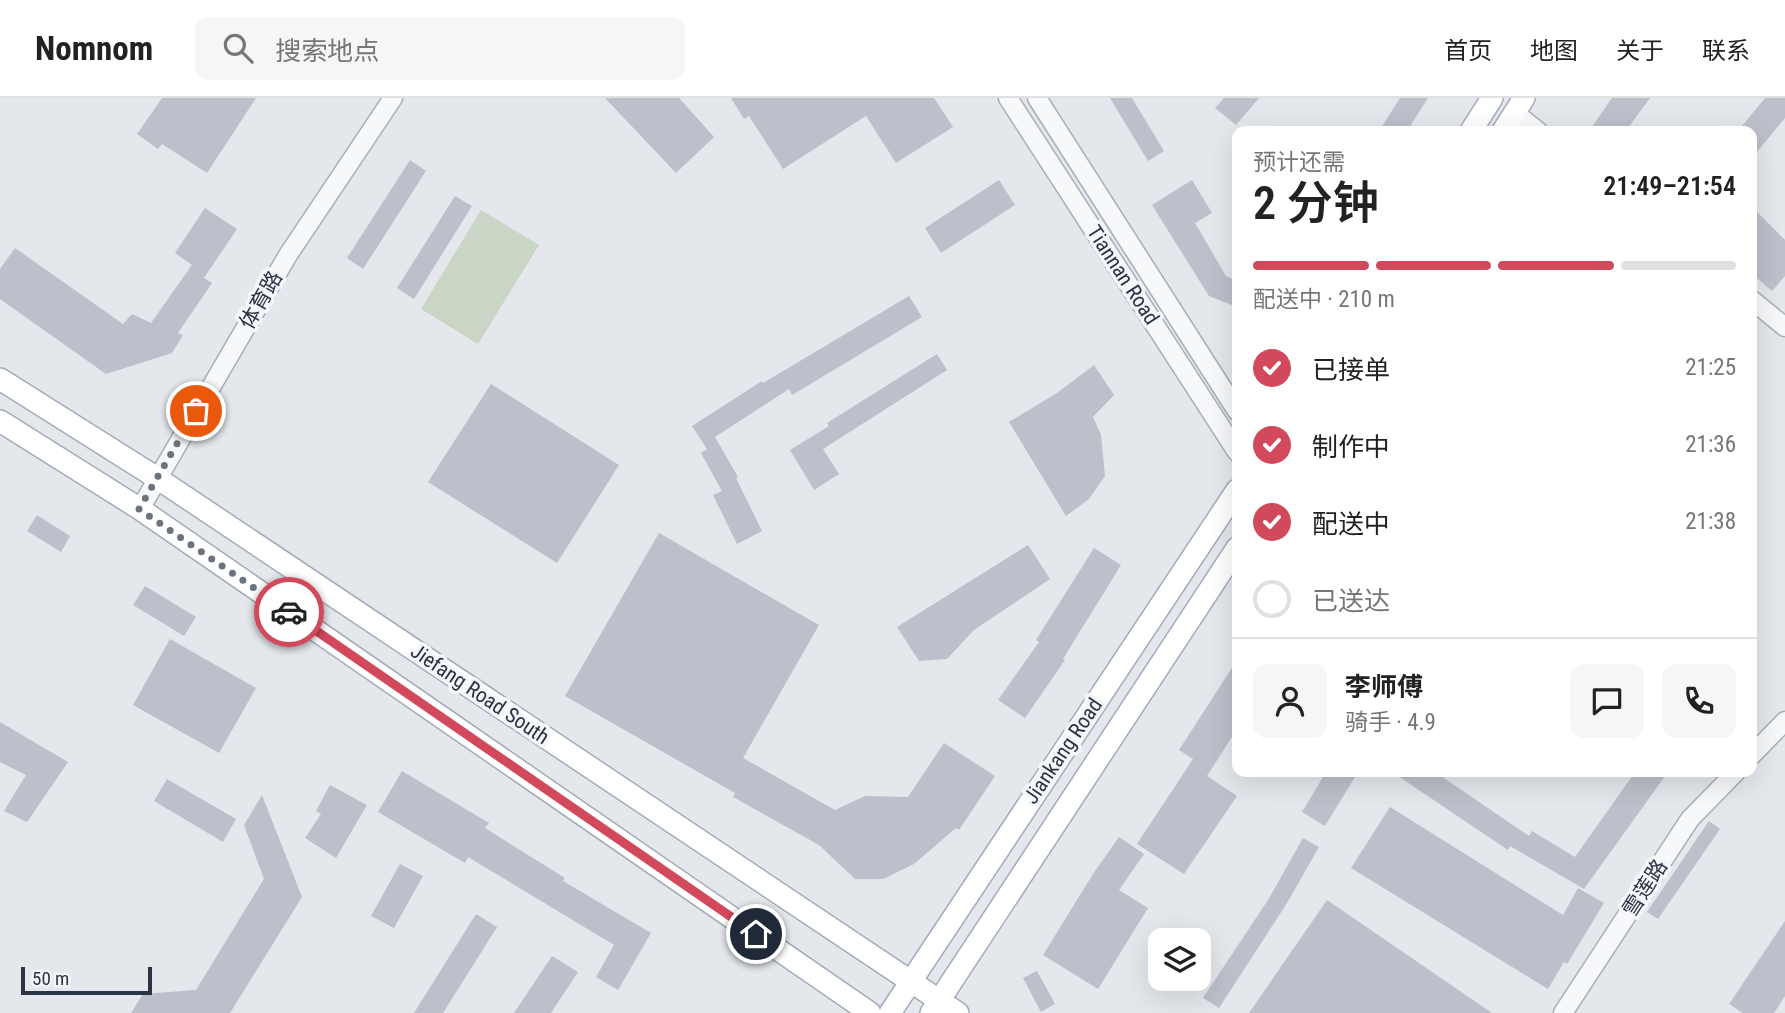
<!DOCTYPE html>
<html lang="zh">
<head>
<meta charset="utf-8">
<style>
  body { margin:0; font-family:"Roboto Condensed","Noto Sans SC",sans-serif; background:#f6f6f6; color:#222; height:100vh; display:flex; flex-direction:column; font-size:26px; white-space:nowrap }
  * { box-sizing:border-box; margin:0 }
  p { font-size:23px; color:#767676 }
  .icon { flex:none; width:38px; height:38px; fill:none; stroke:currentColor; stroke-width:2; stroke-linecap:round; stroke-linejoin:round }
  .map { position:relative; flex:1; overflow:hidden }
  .panel { position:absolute; left:1232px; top:28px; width:525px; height:651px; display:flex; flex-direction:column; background:#fff; border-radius:14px; box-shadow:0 7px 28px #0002 }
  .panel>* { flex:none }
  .fabs { position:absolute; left:1148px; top:830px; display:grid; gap:14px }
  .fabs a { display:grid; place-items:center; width:63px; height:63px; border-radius:14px; background:#fff; box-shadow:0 7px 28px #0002; font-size:35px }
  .scale { position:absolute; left:21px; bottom:18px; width:131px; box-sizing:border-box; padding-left:7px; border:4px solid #2b3445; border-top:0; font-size:19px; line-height:24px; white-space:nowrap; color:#2b3445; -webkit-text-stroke:5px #f4f6f9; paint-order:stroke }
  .pin { position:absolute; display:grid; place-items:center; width:60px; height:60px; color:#fff; margin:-30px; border:4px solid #fff; border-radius:50%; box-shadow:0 2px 7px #0007 }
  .courier { position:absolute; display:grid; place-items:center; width:70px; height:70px; margin:-35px; border:5px solid #d1495b; border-radius:50%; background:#fff; color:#222; box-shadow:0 2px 9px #0007 }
  .head em { font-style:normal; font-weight:600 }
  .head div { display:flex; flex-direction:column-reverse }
  .head { display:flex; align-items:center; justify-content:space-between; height:119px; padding:0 21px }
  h1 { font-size:46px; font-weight:600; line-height:52px }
  .bar { display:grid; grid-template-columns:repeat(4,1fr); gap:10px 7px; align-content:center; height:84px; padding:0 21px }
  .bar i { height:9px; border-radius:5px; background:#e0e0e0 }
  .bar .current { background:#d1495b }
  .bar p { grid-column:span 4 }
  .line { display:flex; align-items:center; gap:18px; padding:0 21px; border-top:2px solid #e0e0e0 }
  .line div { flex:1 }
  .round { display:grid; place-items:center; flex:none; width:74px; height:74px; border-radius:14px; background:#f6f6f6 }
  ol { padding:0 21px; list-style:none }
  li { display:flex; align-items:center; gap:21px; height:77px }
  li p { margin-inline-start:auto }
  li .icon { padding:7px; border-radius:50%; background:#d1495b; color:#fff; stroke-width:4 }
  li:last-child { color:#767676 }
  li i { width:38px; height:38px; border:4px solid #e0e0e0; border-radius:50% }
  header { display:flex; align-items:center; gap:42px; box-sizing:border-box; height:98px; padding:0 35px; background:#fff; border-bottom:2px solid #e0e0e0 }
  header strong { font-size:33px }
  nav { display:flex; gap:38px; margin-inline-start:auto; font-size:24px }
  .search { width:490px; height:63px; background:#f6f6f6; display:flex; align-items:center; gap:18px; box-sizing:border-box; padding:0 24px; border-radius:14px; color:#767676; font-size:26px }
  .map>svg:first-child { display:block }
  .pitch { fill:#c9d6c5 }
  .building { fill:#bbc0ca }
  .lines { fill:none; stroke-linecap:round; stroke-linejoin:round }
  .minor-casing { stroke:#a9aeb7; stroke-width:21 }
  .major-casing { stroke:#a3abb8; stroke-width:24 }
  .minor { stroke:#f7f8fa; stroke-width:18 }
  .major { stroke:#fff; stroke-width:21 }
  .done { stroke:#6c737f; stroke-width:7; stroke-dasharray:0 12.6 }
  .route { stroke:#d1495b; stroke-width:9 }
  .labels { text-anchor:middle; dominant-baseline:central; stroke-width:7; stroke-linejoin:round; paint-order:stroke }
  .street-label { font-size:21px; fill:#2b3445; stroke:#f4f6f9 }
</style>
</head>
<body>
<header>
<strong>Nomnom</strong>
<div class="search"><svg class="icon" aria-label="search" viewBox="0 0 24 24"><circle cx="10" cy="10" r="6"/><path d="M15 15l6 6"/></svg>搜索地点</div>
<nav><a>首页</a><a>地图</a><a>关于</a><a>联系</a></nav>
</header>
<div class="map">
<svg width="1785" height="915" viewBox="0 0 1785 915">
  <rect width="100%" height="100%" fill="#e4e7ec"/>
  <path class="pitch" d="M481,112L539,147L478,246L421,211Z"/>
  <g class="building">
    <path d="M162,0H256L207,75L162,46L158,51L137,36Z"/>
    <path d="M605,0H679L714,39L676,75Z"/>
    <path d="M731,0H934L953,29L896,65L866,18L783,71L749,18L744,21Z"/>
    <path d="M1110,0H1132L1164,53L1148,63Z"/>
    <path d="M1224,0H1259L1236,27L1215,10Z"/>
    <path d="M1400,0H1428L1407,33H1379Z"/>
    <path d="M1612,0H1650L1626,33H1589Z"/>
    <path d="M1765,0H1785V20L1752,60V33H1738Z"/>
    <path d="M410,62L426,73L363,171L347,160Z"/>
    <path d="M999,82L1015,107L941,155L925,130Z"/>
    <path d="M1192,82L1212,115L1195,125L1226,178L1237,183V209L1209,198L1152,107Z"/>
    <path d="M455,98L472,108L414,201L397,190Z"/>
    <path d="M1752,109L1785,142V178L1772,193L1752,176Z"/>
    <path d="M205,110L237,131L204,180L212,185L178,235L183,237L172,255L106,276L0,201V171L15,150L123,226L132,216L151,225L192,167L175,155Z"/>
    <path d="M909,198L922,219L792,297L789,291L715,339L738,379L736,380L762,433L737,446L713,397L722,393L701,355L707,351L692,328L762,283L763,285Z"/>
    <path d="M937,256L947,272L823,351L839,376L814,392L790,352L829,328L827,325Z"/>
    <path d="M1094,267L1114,297L1093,319L1101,337L1105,378L1089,401L1066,418L1009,324L1057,295Z"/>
    <path d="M491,286L619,367L557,465L428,384Z"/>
    <path d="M37,417L70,438L61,454L27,433Z"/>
    <path d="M659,435L819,527L743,660L835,712L865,698L908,699L944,645L995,678L959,732L956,730L914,766L883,781H855L819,747L733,699L735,695L565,598Z"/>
    <path d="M1028,447L1050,481L974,532L947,561L919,563L897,529Z"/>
    <path d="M1094,450L1121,467L1063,561L1065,562L1025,620L998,602L1039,544L1036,542Z"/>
    <path d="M145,488L196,519L184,538L133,507Z"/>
    <path d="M170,541L256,590L219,655L133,607Z"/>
    <path d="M1237,562V631L1207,678L1237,698L1184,776L1137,746L1193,661L1179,652Z"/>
    <path d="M0,624L68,664L27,724L4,713L26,677L0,664Z"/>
    <path d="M402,673L489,725L485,730L565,780L563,783L651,835L618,892L596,879L614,847L468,759L465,765L378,714Z"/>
    <path d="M1326,674H1358L1325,728L1302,714Z"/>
    <path d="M1392,674H1435L1529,738L1532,733L1575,759L1635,674H1668L1584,791L1510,748L1508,752Z"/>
    <path d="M167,681L236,721L223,744L154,703Z"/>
    <path d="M330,687L367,707L336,760L305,740L321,716L316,713Z"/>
    <path d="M262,697L302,799L230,915H131L143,896L196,892L264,781L244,727Z"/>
    <path d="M1390,709L1563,817L1578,790L1604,805L1567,866L1564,864L1548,891L1351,770Z"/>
    <path d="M1709,723L1720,731L1658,821L1647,814Z"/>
    <path d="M1119,739L1144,756L1119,792L1148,810L1098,891L1043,857L1093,776Z"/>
    <path d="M1303,740L1319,749L1287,805L1219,910L1203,900L1268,802Z"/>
    <path d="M400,766L423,778L394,830L371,818Z"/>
    <path d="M1327,802L1492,915H1249Z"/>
    <path d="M476,816L497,829L443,915H414Z"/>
    <path d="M1785,823V898L1774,915H1743L1729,906Z"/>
    <path d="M552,858L578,874L551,915H514Z"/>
    <path d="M1037,873L1055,906L1041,914L1023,880Z"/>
  </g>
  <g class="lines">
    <defs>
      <g id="minor">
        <path d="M1008,0L1237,354"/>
        <path d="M1037,0L1237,313"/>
        <path d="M1515,15L1538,33"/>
        <path d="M1752,202L1785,229"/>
        <path d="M140,411L288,157L393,0"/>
        <path d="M1752,657L1785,623"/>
        <path d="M1563,915L1690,721L1736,674"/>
      </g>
      <g id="major">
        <path d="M1471,33L1492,0"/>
        <path d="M1503,33L1524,0"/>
        <path d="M0,281L157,380L958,915"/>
        <path d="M0,323L140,411L870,915"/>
        <path d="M890,915L1237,392"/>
        <path d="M931,915L1237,450"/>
      </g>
    </defs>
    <use href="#minor" class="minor-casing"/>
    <use href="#major" class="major-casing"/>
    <use href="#minor" class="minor"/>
    <use href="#major" class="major"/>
  </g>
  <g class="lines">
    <path class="done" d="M196,313L139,411L289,514"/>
    <path class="route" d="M289,514L756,836"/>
  </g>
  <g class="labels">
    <g class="street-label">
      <text transform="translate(1123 177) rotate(57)">Tiannan Road</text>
      <text transform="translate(261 202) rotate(-60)">体育路</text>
      <text transform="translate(480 596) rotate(34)">Jiefang Road South</text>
      <text transform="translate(1063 653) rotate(-56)">Jiankang Road</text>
      <text transform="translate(1645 790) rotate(-57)">雪莲路</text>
    </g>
  </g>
</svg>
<div class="fabs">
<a><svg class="icon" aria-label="layers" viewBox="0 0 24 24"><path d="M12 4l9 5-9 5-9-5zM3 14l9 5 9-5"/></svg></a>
</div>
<div class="scale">50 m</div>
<div class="pin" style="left:196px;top:313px;background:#ea580c"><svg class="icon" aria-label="bag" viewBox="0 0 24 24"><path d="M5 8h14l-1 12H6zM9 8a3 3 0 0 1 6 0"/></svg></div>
<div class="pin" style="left:756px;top:836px;background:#1f2937"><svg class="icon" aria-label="home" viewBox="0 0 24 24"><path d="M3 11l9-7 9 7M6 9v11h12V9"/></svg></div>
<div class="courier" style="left:289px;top:514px"><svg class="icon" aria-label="car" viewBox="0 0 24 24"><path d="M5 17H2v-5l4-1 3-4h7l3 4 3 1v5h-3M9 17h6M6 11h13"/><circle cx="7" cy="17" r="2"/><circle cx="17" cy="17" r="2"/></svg></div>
<section class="panel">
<div class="head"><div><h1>2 分钟</h1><p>预计还需</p></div><em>21:49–21:54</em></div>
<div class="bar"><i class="current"></i><i class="current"></i><i class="current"></i><i></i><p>配送中 · 210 m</p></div>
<ol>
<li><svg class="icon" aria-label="check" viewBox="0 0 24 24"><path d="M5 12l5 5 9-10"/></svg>已接单<p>21:25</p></li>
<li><svg class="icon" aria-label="check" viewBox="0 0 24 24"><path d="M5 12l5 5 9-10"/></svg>制作中<p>21:36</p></li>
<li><svg class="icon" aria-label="check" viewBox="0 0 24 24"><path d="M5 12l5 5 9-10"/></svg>配送中<p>21:38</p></li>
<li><i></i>已送达</li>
</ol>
<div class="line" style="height:126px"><a class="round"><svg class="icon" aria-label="person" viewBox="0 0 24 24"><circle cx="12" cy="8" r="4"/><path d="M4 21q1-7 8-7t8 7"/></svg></a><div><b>李师傅</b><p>骑手 · 4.9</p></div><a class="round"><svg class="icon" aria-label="chat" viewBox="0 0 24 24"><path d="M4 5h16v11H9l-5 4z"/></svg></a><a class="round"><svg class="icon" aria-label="phone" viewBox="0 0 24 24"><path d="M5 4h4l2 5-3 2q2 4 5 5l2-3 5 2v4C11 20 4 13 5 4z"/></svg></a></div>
</section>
</div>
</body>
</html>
